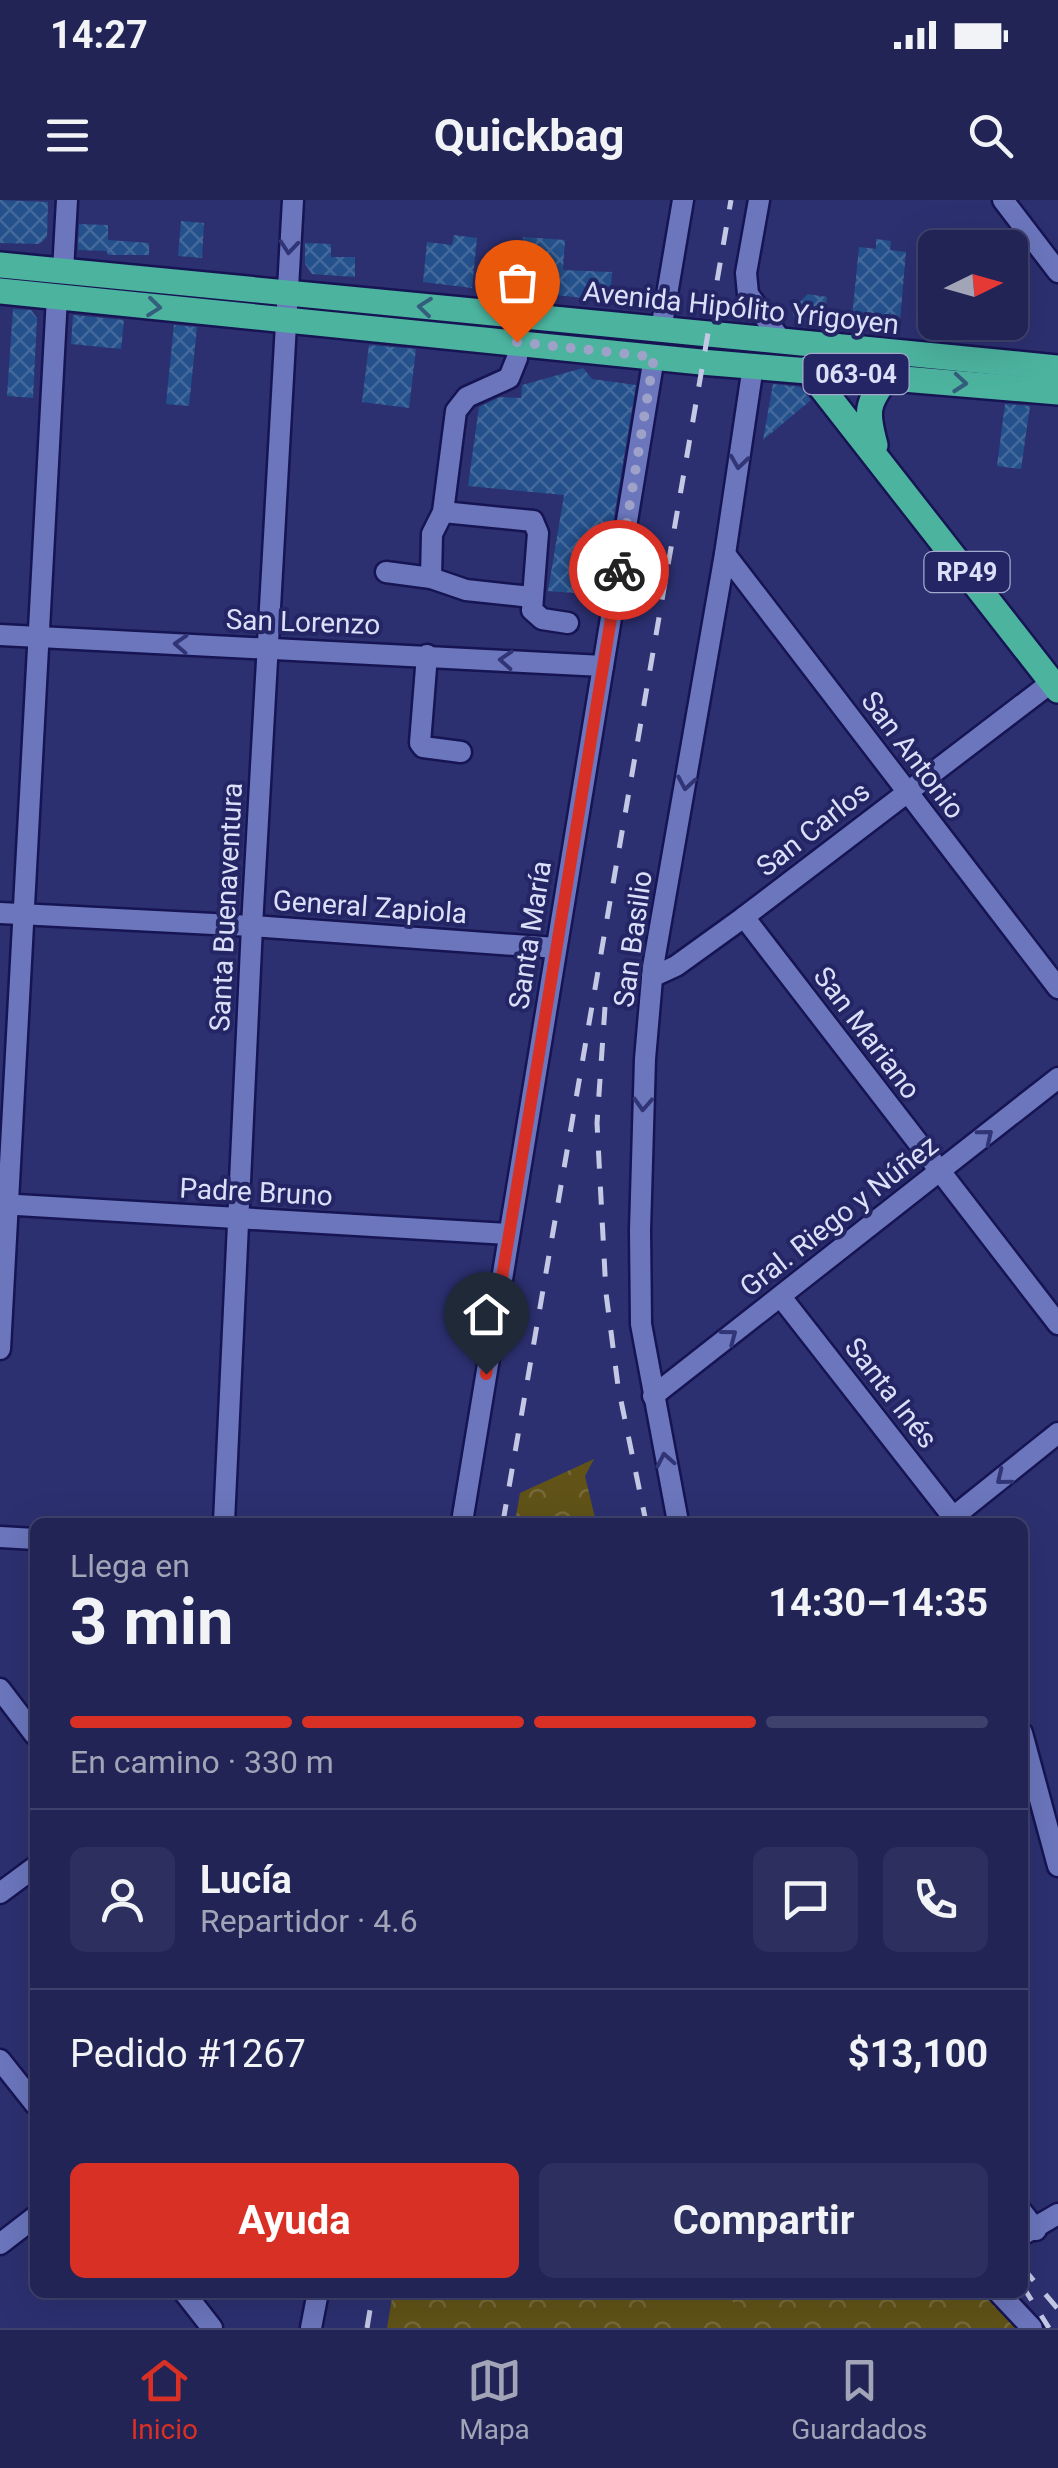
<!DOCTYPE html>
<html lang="es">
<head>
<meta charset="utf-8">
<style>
  body { margin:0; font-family:Roboto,sans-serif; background:#2d305e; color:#f1f3f6; height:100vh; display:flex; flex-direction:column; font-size:38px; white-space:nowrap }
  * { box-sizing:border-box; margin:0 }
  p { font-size:32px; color:#a2a4b8 }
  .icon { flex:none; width:55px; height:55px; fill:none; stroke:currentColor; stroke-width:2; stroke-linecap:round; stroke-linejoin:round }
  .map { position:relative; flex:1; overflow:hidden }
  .side { position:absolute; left:30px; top:1318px; width:998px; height:780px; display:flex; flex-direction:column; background:#212454; border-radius:15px; box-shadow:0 10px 40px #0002,0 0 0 2px #3e416b }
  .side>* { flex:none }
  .needle { width:65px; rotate:85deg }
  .fabs { position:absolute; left:918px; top:30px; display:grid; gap:20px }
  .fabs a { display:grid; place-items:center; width:110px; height:110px; border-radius:15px; background:#212454; box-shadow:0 10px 40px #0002,0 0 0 2px #3e416b; font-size:50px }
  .pin { position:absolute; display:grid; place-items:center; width:85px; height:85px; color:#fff; margin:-102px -42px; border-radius:50% 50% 50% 0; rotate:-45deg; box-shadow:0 0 10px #0007 }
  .pin .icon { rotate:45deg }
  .courier { position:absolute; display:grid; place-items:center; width:100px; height:100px; margin:-50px; border:8px solid #d93025; border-radius:50%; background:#fff; color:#222; box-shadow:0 2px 12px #0007 }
  .summary em { font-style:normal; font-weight:700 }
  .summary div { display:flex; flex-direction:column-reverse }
  .summary { display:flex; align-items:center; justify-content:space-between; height:170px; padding:0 40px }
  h1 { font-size:65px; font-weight:700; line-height:75px }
  .bar { display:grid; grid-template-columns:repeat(4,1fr); gap:15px 10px; align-content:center; height:120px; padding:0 40px }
  .bar i { height:12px; border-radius:8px; background:#3e416b }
  .bar .selected { background:#d93025 }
  .bar p { grid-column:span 4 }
  .line { display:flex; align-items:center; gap:25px; padding:0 40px; border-top:2px solid #3e416b }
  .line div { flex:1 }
  .round { display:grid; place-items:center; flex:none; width:105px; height:105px; border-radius:15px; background:#2d305e }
  .button { display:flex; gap:20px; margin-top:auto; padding:20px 40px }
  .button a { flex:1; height:115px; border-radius:15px; background:#d93025; color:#fff; font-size:40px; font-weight:700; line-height:115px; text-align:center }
  .button a+a { background:#2d305e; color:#f1f3f6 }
  .status { display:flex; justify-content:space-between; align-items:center; height:70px; padding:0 50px; background:#212454; direction:ltr }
  .status svg { height:28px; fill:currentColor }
  header { display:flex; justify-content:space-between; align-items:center; height:130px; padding:0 40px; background:#212454; font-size:45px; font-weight:700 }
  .menu { display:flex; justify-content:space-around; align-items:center; height:140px; border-top:2px solid #3e416b; background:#212454; font-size:28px; color:#a2a4b8 }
  .menu a { display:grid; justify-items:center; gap:5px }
  .menu .selected { color:#d93025 }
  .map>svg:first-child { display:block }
  .park { fill:url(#park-crowns) }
  .garden { fill:#615317 }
  .building { fill:url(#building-cross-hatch) }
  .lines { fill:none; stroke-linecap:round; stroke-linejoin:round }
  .minor-casing { stroke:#161452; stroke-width:25 }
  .major-casing { stroke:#161452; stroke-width:30 }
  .minor { stroke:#6b76bd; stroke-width:20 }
  .major { stroke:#4cb39f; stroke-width:25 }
  .rail { stroke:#c3c8e5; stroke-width:5; stroke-dasharray:18 18; stroke-linecap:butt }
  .oneway { stroke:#313576 }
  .oneway2 { stroke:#335e7c }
  .done { stroke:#9ea2c8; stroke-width:10; stroke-dasharray:0 18 }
  .route { stroke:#d93025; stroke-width:12 }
  .labels { text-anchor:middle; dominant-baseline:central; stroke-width:8; stroke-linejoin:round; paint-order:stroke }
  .shield { fill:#232564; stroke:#a4a8cc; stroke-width:2.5 }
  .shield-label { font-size:25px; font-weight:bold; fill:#dbe0f8 }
  .street-label { font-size:28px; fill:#dbe0f8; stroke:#232564 }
</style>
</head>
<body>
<div class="status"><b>14:27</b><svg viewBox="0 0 49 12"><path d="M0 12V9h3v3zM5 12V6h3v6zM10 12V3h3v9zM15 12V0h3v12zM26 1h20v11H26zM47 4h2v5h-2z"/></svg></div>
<header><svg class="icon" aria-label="menu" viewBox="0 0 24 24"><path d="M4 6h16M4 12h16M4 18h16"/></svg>Quickbag<svg class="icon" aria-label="search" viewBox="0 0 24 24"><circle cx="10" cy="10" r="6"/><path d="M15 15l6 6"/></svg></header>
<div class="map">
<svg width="1058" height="2128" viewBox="0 0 1058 2128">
  <defs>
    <pattern id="park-crowns" width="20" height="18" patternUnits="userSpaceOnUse" patternTransform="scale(2.5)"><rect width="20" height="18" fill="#615317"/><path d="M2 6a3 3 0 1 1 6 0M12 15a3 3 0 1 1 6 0" fill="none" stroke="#776b3a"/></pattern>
    <pattern id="building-cross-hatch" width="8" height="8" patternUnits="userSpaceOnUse" patternTransform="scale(2.5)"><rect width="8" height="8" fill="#24508b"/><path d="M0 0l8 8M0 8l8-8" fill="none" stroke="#43699c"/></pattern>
  </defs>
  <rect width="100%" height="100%" fill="#2c3070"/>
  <g class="park">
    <path d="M594,1259L585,1276L596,1322H515L520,1293Z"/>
    <path d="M393,2092L989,2093L1016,2128H387Z"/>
  </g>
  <path class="garden" d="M675,2093H731L734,2108L680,2117Z"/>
  <g class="building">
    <path d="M0,0L48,2L47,37L39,44L0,43Z"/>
    <path d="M181,21L204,23L202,58L178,56Z"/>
    <path d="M79,24L108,25V40L149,43V55H108L107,51L78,50Z"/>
    <path d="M454,35L477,38L472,88L423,82L427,42L452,45Z"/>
    <path d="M523,37L565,40L563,70L612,72L610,101L519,91Z"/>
    <path d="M876,39L891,41L890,50L906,52L899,132L851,127L859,47L876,49Z"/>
    <path d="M305,43L331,44V57H355V77L312,74L305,64Z"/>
    <path d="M808,94L827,97L823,126L801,123L794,117L792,110Z"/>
    <path d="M13,109L31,110L37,118L33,198L7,196Z"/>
    <path d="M73,115L124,120L121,149L71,144Z"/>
    <path d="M174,125L197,127L189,206L166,204Z"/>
    <path d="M369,145L416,149L409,208L362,202Z"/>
    <path d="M583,168L592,179L636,185L601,395L548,391L564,295L468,286L479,207L500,197L521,198L522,185Z"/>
    <path d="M773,184L800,187L811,200L763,240Z"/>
    <path d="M1005,204L1030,206L1021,269L997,266Z"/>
  </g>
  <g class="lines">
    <defs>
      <g id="minor">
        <path d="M759,0L746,73L748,94L783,143"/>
        <path d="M1003,0L1058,72"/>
        <path d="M63,71L67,0"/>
        <path d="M661,130L683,0"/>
        <path d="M443,312L533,321L538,333L532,410L542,419L568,423"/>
        <path d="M725,354L1058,788"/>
        <path d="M386,372L431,378L466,390L531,397"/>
        <path d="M431,378L432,334L443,312L456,211L467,197L509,178L517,158V142"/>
        <path d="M0,435L603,466"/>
        <path d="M427,455L420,543L423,547L461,552"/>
        <path d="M0,713L252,726L556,748"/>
        <path d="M744,717L1058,1124"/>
        <path d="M652,777L676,766L744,717L1052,482"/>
        <path d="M0,1004L508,1034"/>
        <path d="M781,1097L957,1322"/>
        <path d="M0,1149L57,97"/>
        <path d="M653,1196L1058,878"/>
        <path d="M224,1322L252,726L293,0"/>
        <path d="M462,1322L654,157"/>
        <path d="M678,1322L641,1124L640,1030L645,859L653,767L725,354L753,166"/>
        <path d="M947,1322L1058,1233"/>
        <path d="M0,1337L35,1339"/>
        <path d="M0,1489L35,1535"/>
        <path d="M1022,1533L1058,1666"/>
        <path d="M0,1693L35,1667"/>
        <path d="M0,1860L35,1904"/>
        <path d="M1022,2012L1036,2030"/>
        <path d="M1022,2035L1058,2014"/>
        <path d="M0,2044L35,2017"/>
        <path d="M184,2092L212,2128"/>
        <path d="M998,2092L1032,2128"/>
        <path d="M311,2128L318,2092"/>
      </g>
      <g id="major">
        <path d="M0,65L1058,168"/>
        <path d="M0,91L701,162L1058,192"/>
        <path d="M807,169L1058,490"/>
        <path d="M875,245C866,212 866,204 888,176"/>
      </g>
    </defs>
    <use href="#minor" class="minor-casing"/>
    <use href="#major" class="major-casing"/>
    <use href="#minor" class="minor"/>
    <use href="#major" class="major"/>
    <g class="rail">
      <path d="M605,807L597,923L606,1093L618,1186L646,1322"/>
      <path d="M503,1322L731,0"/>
      <path d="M1022,2067L1058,2109"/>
      <path d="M1022,2085L1049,2128"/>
      <path d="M367,2128L373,2092"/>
    </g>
  </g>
  <defs><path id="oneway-chevron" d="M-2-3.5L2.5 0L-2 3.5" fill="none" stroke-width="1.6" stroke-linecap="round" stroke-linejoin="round" transform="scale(2.5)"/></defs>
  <g class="oneway">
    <use href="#oneway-chevron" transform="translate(289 47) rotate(95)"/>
    <use href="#oneway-chevron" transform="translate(739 262) rotate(98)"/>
    <use href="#oneway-chevron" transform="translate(181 444) rotate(-177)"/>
    <use href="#oneway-chevron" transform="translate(506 460) rotate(-176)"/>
    <use href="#oneway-chevron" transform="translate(686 583) rotate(100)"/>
    <use href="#oneway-chevron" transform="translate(643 904) rotate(93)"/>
    <use href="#oneway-chevron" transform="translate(986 936) rotate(-39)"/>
    <use href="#oneway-chevron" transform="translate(730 1136) rotate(-37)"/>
    <use href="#oneway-chevron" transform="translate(665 1260) rotate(-101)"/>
    <use href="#oneway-chevron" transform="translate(1003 1278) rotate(141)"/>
  </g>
  <g class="oneway2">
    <use href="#oneway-chevron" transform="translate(154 107) rotate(6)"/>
    <use href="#oneway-chevron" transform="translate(425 107) rotate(-174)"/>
    <use href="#oneway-chevron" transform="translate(960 183) rotate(5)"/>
  </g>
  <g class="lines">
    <path class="done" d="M517,142L654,157L619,370"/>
    <path class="route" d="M486,1174L619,370"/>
  </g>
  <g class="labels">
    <g class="shield">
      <rect x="803.5" y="154" width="105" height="40" rx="8"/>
      <rect x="924.5" y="352" width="85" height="40" rx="8"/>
    </g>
    <g class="shield-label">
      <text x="856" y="174">063-04</text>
      <text x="967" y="372">RP49</text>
    </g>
    <g class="street-label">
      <text transform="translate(741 108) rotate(6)">Avenida Hipólito Yrigoyen</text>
      <text transform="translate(303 422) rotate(2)">San Lorenzo</text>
      <text transform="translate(913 555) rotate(53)">San Antonio</text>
      <text transform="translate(813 629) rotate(-38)">San Carlos</text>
      <text transform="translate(226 707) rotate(-87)">Santa Buenaventura</text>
      <text transform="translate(370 707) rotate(4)">General Zapiola</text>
      <text transform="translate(530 735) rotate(-81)">Santa María</text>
      <text transform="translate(633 739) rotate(-82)">San Basilio</text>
      <text transform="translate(867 833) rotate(53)">San Mariano</text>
      <text transform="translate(256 992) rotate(3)">Padre Bruno</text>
      <text transform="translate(839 1016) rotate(-38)">Gral. Riego y Núñez</text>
      <text transform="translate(891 1193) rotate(52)">Santa Inés</text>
    </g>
  </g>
</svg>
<div class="fabs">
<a><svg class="needle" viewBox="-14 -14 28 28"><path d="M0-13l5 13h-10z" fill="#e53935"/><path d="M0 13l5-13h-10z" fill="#a2a4b8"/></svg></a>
</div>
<div class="pin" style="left:517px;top:142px;background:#ea580c"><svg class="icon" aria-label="bag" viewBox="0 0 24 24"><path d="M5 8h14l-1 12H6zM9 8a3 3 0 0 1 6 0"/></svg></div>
<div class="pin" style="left:486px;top:1174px;background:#1f2937"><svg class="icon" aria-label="home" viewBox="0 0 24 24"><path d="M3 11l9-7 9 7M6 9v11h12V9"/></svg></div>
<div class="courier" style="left:619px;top:370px"><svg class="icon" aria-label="bike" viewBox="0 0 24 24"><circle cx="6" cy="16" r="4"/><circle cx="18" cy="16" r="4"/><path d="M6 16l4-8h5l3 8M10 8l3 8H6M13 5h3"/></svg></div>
<section class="side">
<div class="summary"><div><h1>3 min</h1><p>Llega en</p></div><em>14:30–14:35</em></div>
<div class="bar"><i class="selected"></i><i class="selected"></i><i class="selected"></i><i></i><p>En camino · 330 m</p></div>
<div class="line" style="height:180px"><a class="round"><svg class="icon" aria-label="person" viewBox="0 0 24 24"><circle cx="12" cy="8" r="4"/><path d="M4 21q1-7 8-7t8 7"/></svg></a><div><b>Lucía</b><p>Repartidor · 4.6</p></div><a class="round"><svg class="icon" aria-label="chat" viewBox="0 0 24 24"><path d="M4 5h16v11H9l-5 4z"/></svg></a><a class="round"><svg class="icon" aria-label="phone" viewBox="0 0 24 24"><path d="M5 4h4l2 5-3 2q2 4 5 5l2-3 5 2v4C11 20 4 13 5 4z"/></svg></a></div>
<div class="line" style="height:130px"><div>Pedido #1267</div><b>$13,100</b></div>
<div class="button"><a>Ayuda</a><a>Compartir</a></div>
</section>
</div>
<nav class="menu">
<a class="selected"><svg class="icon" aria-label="home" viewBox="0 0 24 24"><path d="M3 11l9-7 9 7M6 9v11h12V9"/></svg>Inicio</a>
<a><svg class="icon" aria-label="map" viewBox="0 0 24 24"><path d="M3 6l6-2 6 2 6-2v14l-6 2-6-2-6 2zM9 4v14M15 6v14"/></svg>Mapa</a>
<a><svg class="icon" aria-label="saved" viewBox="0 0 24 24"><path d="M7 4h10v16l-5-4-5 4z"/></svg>Guardados</a>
</nav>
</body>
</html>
